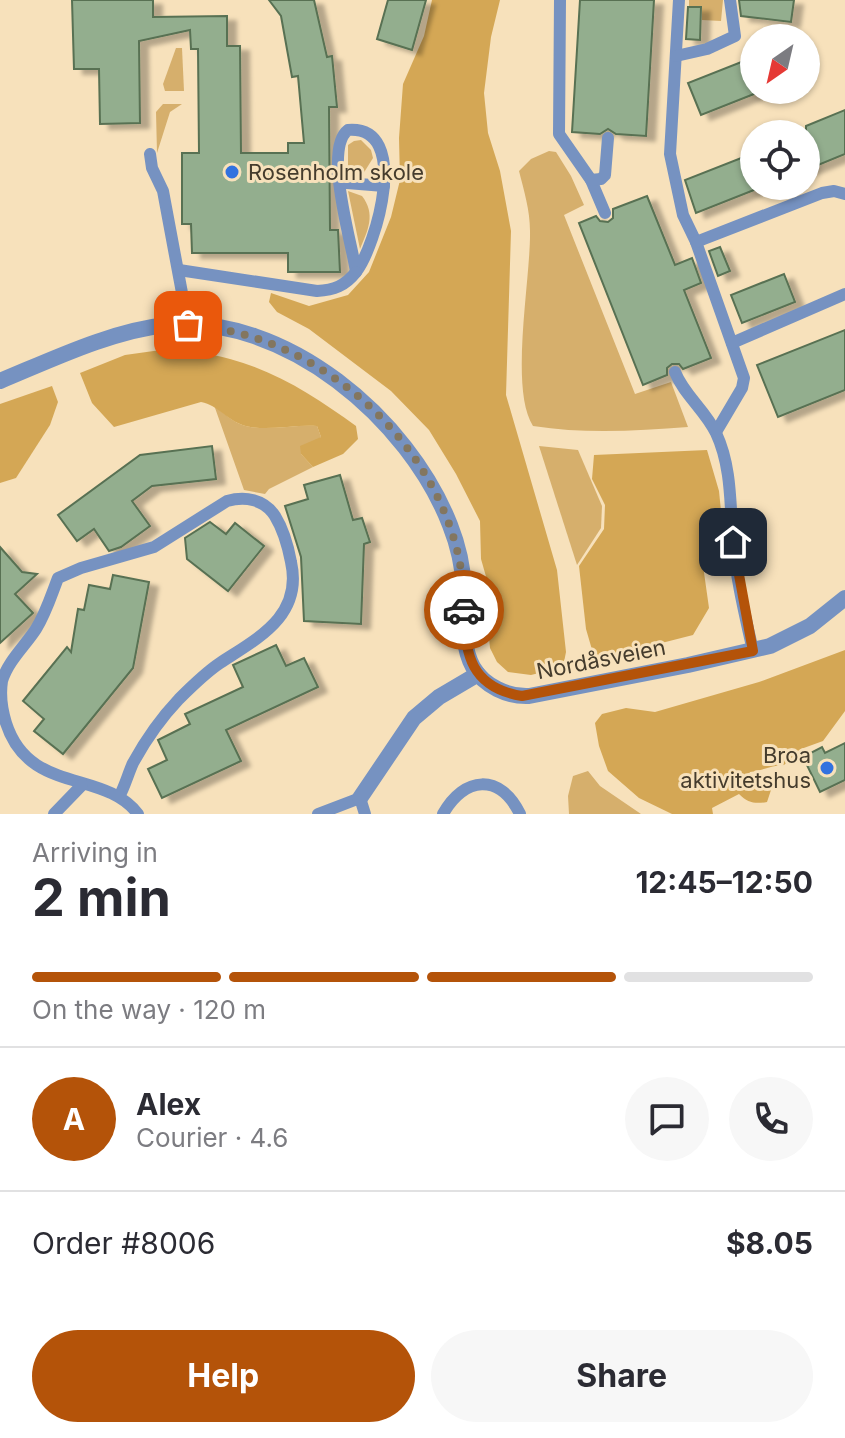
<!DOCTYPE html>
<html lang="en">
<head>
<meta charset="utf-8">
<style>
  body { margin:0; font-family:Inter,sans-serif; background:#f7f7f7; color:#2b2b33; height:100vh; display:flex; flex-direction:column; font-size:30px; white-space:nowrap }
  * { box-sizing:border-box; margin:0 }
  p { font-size:26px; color:#7c7c81 }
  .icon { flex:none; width:44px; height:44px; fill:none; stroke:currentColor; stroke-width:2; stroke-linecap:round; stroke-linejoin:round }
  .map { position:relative; height:814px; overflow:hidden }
  .drawer { display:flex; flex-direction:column; background:#fff; flex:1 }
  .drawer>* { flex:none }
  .needle { width:52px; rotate:214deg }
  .fabs { position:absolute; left:740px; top:24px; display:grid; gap:16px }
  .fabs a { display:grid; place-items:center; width:80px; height:80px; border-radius:50%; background:#fff; box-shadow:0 2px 6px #0004; font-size:40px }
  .pin { position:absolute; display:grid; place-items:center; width:68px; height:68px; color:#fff; margin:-34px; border-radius:16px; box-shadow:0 4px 12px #0006 }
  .courier { position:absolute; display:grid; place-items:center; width:80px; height:80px; margin:-40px; border:6px solid #b45309; border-radius:50%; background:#fff; color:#222; box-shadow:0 2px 10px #0007 }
  .overview em { font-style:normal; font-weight:700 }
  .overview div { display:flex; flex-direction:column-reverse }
  .overview { display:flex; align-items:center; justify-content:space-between; height:136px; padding:0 32px }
  h1 { font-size:52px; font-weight:700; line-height:60px }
  .bar { display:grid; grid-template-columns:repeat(4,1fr); gap:12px 8px; align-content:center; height:96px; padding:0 32px }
  .bar i { height:10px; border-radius:6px; background:#e1e1e2 }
  .bar .current { background:#b45309 }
  .bar p { grid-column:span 4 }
  .line { display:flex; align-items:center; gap:20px; padding:0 32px; border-top:2px solid #e1e1e2 }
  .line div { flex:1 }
  .round { display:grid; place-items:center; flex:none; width:84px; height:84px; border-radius:42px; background:#f7f7f7 }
  .primary-button { display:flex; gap:16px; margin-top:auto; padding:16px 32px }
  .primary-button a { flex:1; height:92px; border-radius:48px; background:#b45309; color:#fff; font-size:32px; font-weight:700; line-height:92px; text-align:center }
  .primary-button a+a { background:#f7f7f7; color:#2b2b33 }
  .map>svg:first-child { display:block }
  .green { fill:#d6af6c }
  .forest { fill:#d4a755 }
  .building { fill:#93ae8e; stroke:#587153; stroke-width:2; filter:url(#shadow) }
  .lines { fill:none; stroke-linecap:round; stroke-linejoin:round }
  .service { stroke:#7692c1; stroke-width:12 }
  .minor { stroke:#7692c1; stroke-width:16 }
  .done { stroke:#83765f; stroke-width:8; stroke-dasharray:0 14.4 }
  .route { stroke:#b45309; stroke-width:10 }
  .poi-dot { fill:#3272df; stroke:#f7e1bb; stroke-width:3 }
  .labels { text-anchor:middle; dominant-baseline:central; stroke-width:6; stroke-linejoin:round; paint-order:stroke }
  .poi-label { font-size:22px; fill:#453c2d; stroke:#f7e1bb; text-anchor:start }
  .street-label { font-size:22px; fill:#453c2d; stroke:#f7e1bb }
</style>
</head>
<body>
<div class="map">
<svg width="845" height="814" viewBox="0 0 845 814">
  <defs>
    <filter id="shadow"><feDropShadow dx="9" dy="5" stdDeviation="2" flood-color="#0004"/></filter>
  </defs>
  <rect width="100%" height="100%" fill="#f7e1bb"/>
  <g class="green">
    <path d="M689,0H723L721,21L702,20V7L689,6Z"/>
    <path d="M176,48H182L184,91H165L163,84Z"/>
    <path d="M163,104H182L170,112L157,153L156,112Z"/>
    <path d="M361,140L371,150L373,158L363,174L348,175V145L354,141Z"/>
    <path d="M549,151L556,152L571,176L584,205L564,215L635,394L671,382L688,427C636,431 584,434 533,426C509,389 531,278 530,231C530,210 524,191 519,171L531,159Z"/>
    <path d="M348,191L362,196C376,214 368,230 360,249Z"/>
    <path d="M214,405C222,411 231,421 240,424C261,433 293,424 317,426L321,437L301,454L313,467L269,489L265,494L244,490Z"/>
    <path d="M539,446L578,450L602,506L601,528L577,565Z"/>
    <path d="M588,771L600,786L641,814H569L568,796L573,776Z"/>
  </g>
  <g class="forest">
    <path d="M432,0H500L491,37L484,93L488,133L500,171L511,231L506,395L557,570L566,652L563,667L531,675L508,672L497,662L490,648L487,619L489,587L481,559L480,521L456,474L429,430L391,391L309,329L277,312L269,302L271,293L309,306L348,295L369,272L391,217L400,180L399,138L403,84L424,36Z"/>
    <path d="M168,349C188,352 210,353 230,359C278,372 317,398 356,426L358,439L343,454L313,467L301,454L300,446L321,437L317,426C293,424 261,433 240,424C225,418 219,406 201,402L114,427L92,403L80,373L125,355Z"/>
    <path d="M52,386L58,402L50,425L16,478L0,483V404Z"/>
    <path d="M707,450L719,491L723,531L699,537L709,608L693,635L595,660L586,629L579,566L604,529L605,505L592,479L594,455Z"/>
    <path d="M845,650V711L823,741L801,749L784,765C772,765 762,771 750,772L747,777L748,784L765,786L771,790L767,802C755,804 748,803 739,794L712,808L713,814H672L639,798L608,771L599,746L595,723L602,714L626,708L655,712L759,682Z"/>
  </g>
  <g class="building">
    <path d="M72,0H153V17L227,16V46H240L241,153H288V143H304L298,76L292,77L281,16L269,0H314L327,57L332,56L337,107H329L330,230H338L340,272H288V253H192L191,224H182V153H199L198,49H191L190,30L139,41L140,123L100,124L99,69H74Z"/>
    <path d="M388,0H426L412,50L377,39Z"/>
    <path d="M580,0H654L646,136L616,134L608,129L600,134L572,132Z"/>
    <path d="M739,0H794L791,22L741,16Z"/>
    <path d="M688,7H701L700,40L686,39Z"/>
    <path d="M754,57V94L701,115L688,83Z"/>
    <path d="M845,110V154L806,170V126Z"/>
    <path d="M754,153V190L696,213L685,180Z"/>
    <path d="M647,196L675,265L692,258L701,283L684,290L711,358L683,369L679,364H672L667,368V375L643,385L579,223L596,216L600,221L608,222L613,218V209Z"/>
    <path d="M720,247L730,271L718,276L709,251Z"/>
    <path d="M784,274L795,302L742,323L731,295Z"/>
    <path d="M845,330V390L778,417L757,365Z"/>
    <path d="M212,446L216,479L152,486L132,501L150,526L121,547L109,551L94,529L77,541L58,515L140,455Z"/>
    <path d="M340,475L353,520L362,518L370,542L364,544L361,624L304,621L301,557L285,506L308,499L304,485Z"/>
    <path d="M210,522L226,534L235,523L264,546L228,591L187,559L185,538Z"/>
    <path d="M0,547L22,572L37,574L15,594L33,613L0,643Z"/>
    <path d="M113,575L149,582L133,668L63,754L34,731L44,719L23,701L67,647L71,652L78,609L84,610L89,585L110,589Z"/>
    <path d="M276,645L286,666L304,658L318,687L226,730L241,761L162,798L148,769L167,760L158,740L190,724L185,714L243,687L233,665Z"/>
    <path d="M845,743V780L820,792L803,757L822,747L825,753Z"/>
  </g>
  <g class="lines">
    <g class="service">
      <path d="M560,0L559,134L591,180L605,213"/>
      <path d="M679,0L670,154L683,215L696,242L744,378L742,388L716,432"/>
      <path d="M676,56L707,49L735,36L730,0"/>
      <path d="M348,130C412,125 376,246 356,272C352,243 323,149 348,130Z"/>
      <path d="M150,154L152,168L163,191L188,325"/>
      <path d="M591,180L601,179L605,175L608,138"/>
      <path d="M347,183L384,186"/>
      <path d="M696,242L822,193L834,191L845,194"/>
      <path d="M179,270L317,291C334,290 345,286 356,272"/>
      <path d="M732,343L845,294"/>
      <path d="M675,372C684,395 705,410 716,433C732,467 730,506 733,542C736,578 745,615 753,651"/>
      <path d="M119,797C125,786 128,774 133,763C145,741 162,717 179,699C192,686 205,673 220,663C258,638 303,616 291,562C288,546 283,529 275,516C264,499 245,496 227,501L154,547L81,568L58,578C51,596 46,613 36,629C25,646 8,661 2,681C0,694 2,710 6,723C29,795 104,769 138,814"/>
      <path d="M360,798L365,814"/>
      <path d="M54,814L82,785"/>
      <path d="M318,814L360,798"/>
      <path d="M443,814C464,776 500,773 520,814"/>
    </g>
    <g class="minor">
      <path d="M0,381C51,360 111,331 166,325C285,313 409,419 450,525C458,545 463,567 464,589C465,615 460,643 473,667C484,686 508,697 529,696L688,665L770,646L810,626L845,598"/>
      <path d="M360,798L414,718L439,697L478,674"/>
    </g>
  </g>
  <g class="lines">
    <path class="done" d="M188,325C330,333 466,466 464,610"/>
    <path class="route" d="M464,610C464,655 472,688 522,696L753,651L733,542"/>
  </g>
  <g class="poi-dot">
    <circle cx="232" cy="172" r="8"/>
    <circle cx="827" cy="768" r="8"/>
  </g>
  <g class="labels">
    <g class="poi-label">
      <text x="248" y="172">Rosenholm skole</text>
      <text x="811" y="755" text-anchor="end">Broa<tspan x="811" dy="25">aktivitetshus</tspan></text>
    </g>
    <g class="street-label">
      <text transform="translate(601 659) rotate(-11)">Nordåsveien</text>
    </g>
  </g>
</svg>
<div class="fabs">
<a><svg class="needle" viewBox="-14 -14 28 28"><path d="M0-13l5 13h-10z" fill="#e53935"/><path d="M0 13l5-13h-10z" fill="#7c7c81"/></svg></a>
<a><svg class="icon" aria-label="locate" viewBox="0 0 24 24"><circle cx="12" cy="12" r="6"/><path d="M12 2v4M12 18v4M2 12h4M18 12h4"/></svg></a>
</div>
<div class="pin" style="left:188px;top:325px;background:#ea580c"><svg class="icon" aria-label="bag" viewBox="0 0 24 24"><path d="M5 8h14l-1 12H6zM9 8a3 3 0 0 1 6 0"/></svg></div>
<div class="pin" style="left:733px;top:542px;background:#1f2937"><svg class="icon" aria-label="home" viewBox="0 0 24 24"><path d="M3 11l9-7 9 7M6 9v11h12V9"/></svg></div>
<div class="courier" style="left:464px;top:610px"><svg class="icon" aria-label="car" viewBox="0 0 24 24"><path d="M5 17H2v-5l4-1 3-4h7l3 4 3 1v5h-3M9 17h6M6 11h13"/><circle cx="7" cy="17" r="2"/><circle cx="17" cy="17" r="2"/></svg></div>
</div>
<section class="drawer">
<div class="overview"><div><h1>2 min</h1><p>Arriving in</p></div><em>12:45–12:50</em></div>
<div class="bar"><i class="current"></i><i class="current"></i><i class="current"></i><i></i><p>On the way · 120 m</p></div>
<div class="line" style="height:144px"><b class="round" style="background:#b45309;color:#fff">A</b><div><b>Alex</b><p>Courier · 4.6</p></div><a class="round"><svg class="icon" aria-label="chat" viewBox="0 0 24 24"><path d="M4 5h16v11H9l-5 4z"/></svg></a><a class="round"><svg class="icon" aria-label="phone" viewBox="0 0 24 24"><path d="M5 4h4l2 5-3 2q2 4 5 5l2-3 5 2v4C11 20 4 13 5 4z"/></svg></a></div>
<div class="line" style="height:104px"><div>Order #8006</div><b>$8.05</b></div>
<div class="primary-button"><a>Help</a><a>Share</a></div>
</section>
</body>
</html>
